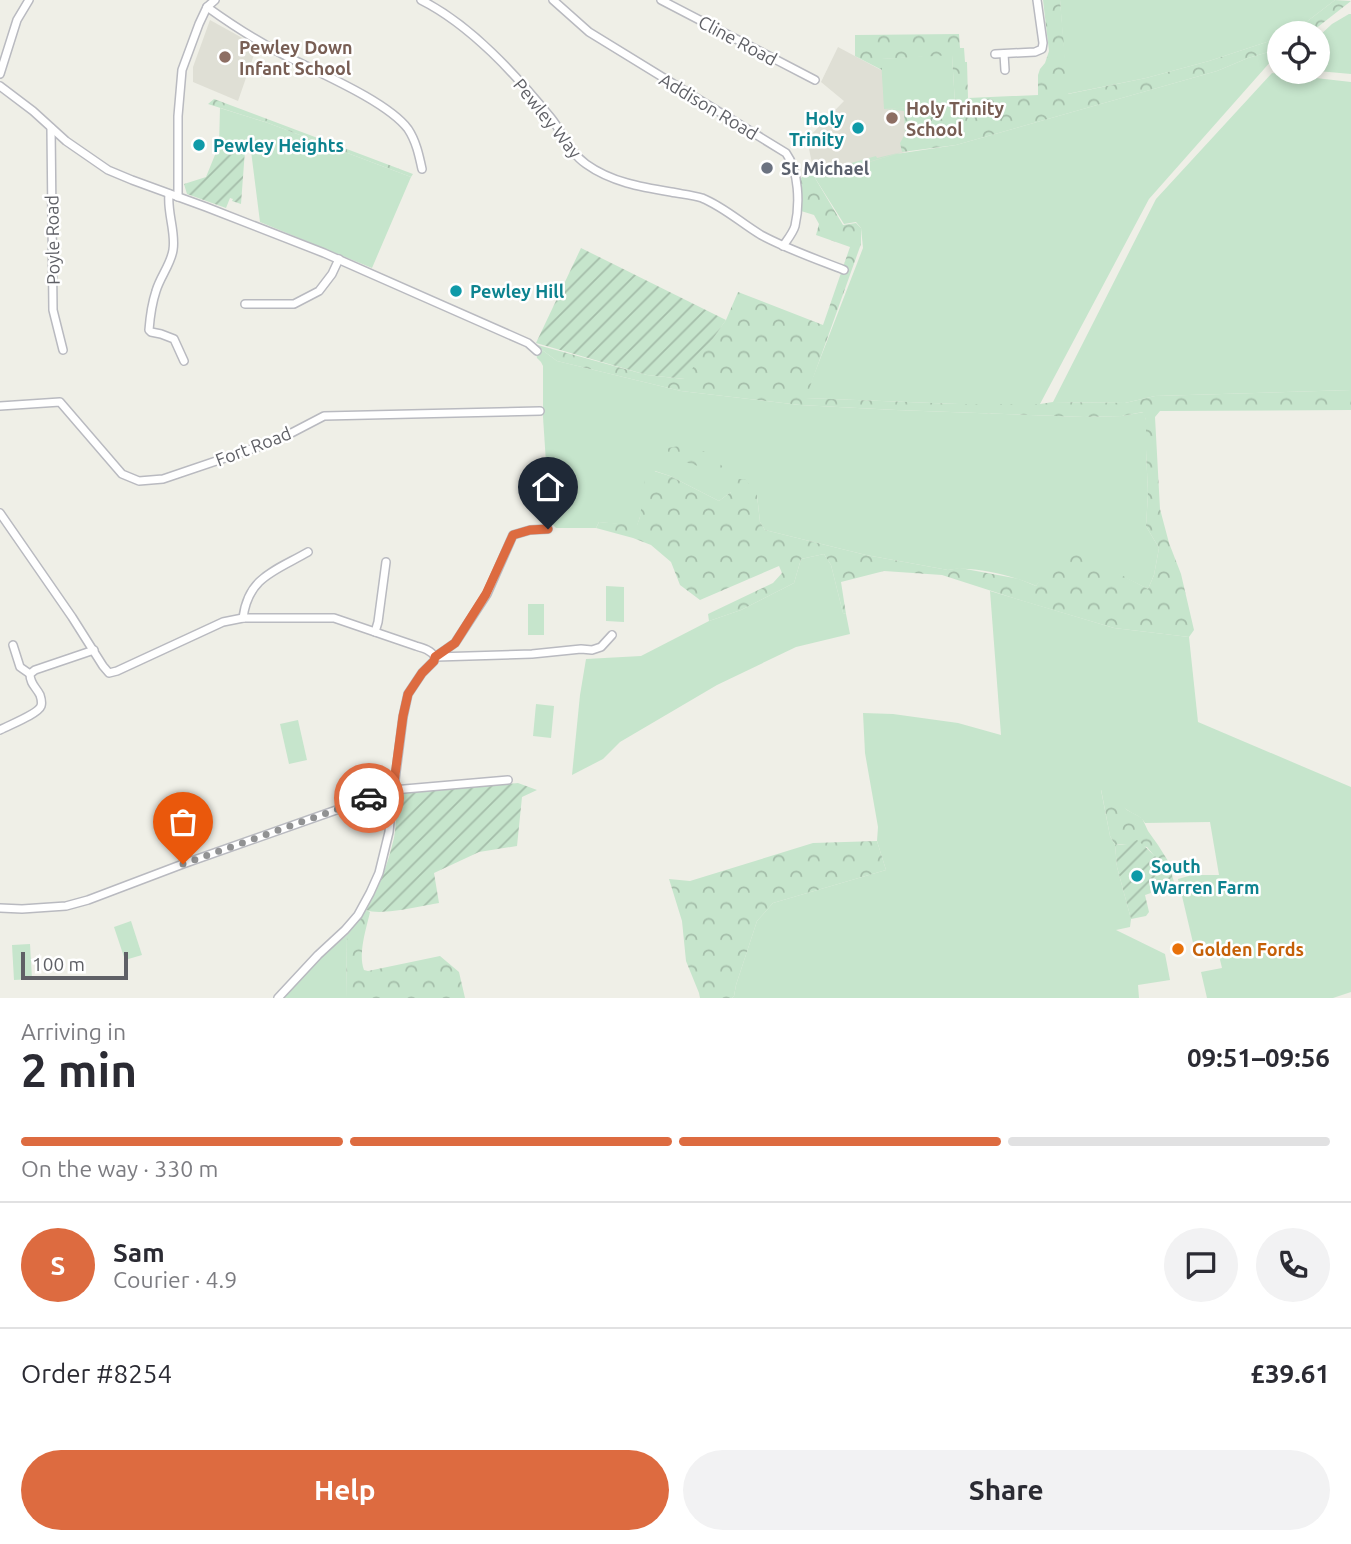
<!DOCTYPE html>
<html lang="en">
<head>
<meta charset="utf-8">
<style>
  body { margin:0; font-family:Ubuntu,sans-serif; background:#f2f2f3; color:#2b2b33; height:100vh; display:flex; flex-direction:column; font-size:26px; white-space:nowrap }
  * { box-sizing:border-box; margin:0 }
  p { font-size:23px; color:#7c7c81 }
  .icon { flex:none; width:38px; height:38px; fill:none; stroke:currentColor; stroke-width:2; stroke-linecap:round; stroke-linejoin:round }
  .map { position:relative; height:998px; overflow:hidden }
  .drawer { display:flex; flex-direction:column; background:#fff; flex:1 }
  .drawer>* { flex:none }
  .buttons { position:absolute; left:1267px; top:21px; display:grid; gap:14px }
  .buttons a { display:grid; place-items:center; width:63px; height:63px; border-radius:50%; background:#fff; box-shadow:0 4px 10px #0003; font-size:35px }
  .scale { position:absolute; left:21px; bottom:18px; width:107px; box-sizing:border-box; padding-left:7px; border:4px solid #5f6066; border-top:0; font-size:19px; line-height:24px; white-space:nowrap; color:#5f6066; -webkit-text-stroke:5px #fff; paint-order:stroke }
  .pin { position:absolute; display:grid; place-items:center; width:60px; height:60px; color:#fff; margin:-72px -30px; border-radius:50% 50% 50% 0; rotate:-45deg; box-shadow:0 0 7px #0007 }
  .pin .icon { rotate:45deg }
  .courier { position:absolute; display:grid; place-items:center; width:70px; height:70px; margin:-35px; border:5px solid #dd6b40; border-radius:50%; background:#fff; color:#222; box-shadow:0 2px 9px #0007 }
  .overview em { font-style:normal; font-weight:600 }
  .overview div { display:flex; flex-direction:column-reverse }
  .overview { display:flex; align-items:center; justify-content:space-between; height:119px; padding:0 21px }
  h1 { font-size:46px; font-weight:600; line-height:52px }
  .bar { display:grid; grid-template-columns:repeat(4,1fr); gap:10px 7px; align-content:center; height:84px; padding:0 21px }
  .bar i { height:9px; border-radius:5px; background:#e1e1e2 }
  .bar .current { background:#dd6b40 }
  .bar p { grid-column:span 4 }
  .line { display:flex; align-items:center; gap:18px; padding:0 21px; border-top:2px solid #e1e1e2 }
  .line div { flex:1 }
  .round { display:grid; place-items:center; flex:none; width:74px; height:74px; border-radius:37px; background:#f2f2f3 }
  .button { display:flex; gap:14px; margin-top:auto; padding:14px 21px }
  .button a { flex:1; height:80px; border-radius:42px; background:#dd6b40; color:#fff; font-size:28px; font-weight:600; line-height:80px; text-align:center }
  .button a+a { background:#f2f2f3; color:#2b2b33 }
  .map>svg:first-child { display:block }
  .education { fill:#dfdfd5 }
  .grass { fill:#c6e5cc }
  .forest { fill:url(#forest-crowns) }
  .garden { fill:url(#garden-furrows) }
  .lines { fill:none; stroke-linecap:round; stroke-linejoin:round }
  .minor-casing { stroke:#b9bac0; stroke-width:10 }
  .minor { stroke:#fff; stroke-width:7 }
  .done { stroke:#919293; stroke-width:7; stroke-dasharray:0 12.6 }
  .route { stroke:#dd6b40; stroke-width:9 }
  .education-dot { fill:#8d6e63; stroke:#fff; stroke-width:2.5 }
  .culture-dot { fill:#0f9aa8; stroke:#fff; stroke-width:2.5 }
  .worship-dot { fill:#6b7280; stroke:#fff; stroke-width:2.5 }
  .food-dot { fill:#e8710a; stroke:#fff; stroke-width:2.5 }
  .labels { text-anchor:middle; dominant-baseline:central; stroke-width:5; stroke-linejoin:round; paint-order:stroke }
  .street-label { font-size:18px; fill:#5f6066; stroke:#fff }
  .education-label { font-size:18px; font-weight:bold; fill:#785e54; stroke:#fff; text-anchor:start }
  .culture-label { font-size:18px; font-weight:bold; fill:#0d838f; stroke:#fff; text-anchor:start }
  .worship-label { font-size:18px; font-weight:bold; fill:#5b616d; stroke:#fff; text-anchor:start }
  .food-label { font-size:18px; font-weight:bold; fill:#c56008; stroke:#fff; text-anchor:start }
</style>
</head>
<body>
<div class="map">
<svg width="1351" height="998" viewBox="0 0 1351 998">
  <defs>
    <pattern id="forest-crowns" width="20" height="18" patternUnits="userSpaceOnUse" patternTransform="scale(1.75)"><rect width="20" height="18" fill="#c6e5cc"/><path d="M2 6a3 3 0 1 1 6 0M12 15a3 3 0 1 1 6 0" fill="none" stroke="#a4bda9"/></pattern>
    <pattern id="garden-furrows" width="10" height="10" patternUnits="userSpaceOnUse" patternTransform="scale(1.75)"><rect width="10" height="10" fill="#c6e5cc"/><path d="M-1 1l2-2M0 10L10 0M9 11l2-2" fill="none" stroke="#a4bda9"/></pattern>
  </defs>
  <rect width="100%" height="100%" fill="#efefe7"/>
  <g class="education">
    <path d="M210,20L257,46L238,101L193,82V67Z"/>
    <path d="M838,47L881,70L955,50L909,151L815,178L807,139L844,101L821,82Z"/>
  </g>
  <g class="grass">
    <path d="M1060,0H1335L1292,33H1279V38L1209,61L1146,78L1067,94Z"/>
    <path d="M1349,14H1351V74L1318,71V37L1332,24Z"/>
    <path d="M1279,49V52L1149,199L1040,404H958L805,398L863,248L861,228L856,222L844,224L815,178L896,154L956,145L1217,71L1248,58Z"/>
    <path d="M952,54L955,104L884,109L881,59Z"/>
    <path d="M1272,73L1351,82V390L1155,396L1125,403L1053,402L1156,199Z"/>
    <path d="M220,108L268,123L411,177L372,268L260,222L251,151L219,145Z"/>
    <path d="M534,344L557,361L681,391L800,405L896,410L1084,417L1122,416L1144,412L1146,420V450L1148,494L1146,526L1159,548L1154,575L1148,589L1118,574L1041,579L1036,586C1014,576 971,565 948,570L866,555L765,530L760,522L757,495L731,492L719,501L670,476L655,471L637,526L599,522L596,528H556L552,524L548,493L543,417V366L541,362L537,358Z"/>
    <path d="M824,554L831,565L843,613L846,614L850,634L796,647L717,685L620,742L603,759L572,775L580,695L586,659L641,656L709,621L741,610L794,583L801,559Z"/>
    <path d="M606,586L624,587V622L606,621Z"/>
    <path d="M990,591L1114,628L1189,637L1198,722L1351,787V992L1333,998H1207L1201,972L1222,968L1216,943L1194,947L1178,879L1192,875H1219L1210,822L1145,823C1140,814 1132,815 1125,808C1117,800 1114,793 1101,790L1110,836L1115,845L1117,867L1131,919L1130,927L1116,930L1165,954L1170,980L1138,985L1139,998H732L734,996L736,985L757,921L773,903L886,870L877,841L878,827L865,753L863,713L893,714L958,723L1001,735Z"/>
    <rect x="528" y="604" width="16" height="31"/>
    <path d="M536,704L554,706L551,738L533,736Z"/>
    <path d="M298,720L307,760L289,764L280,724Z"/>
    <path d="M131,921L142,955L125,960L114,927Z"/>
    <path d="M347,935L346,998H283L321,957Z"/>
    <path d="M30,944L32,979L14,980L12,945Z"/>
  </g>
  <g class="forest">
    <path d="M1043,0H1060L1068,94L1146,78L1209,61L1279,38V49L1248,58L1217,71L956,145L902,152L815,178L843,225L856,223L861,228V244L806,398L958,404H1040L1053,402L1125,403L1155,396L1351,390V410L1160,411L1155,417L1160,509L1169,543L1181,574L1194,630L1189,637L1114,628L1023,601L942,575L884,571L841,582L846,614L843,613L831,565L824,554L801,559L794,583L741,610L709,621L708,614L773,583L782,573L779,566L700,600L680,585L671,562L651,545L633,538L596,528L599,522L637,525L640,517L645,480L654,471L670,476L719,501L731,492C713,465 695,467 668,456V448L679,446L707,452L736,479H745L757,495L760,522L765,530L866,555L948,570L960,568L1019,579L1036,586L1051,561L1070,548L1148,589L1154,575L1159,548L1146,526L1148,494L1146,450V420L1143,412L1122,416L1084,417L896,410L800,405L681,391L557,361L534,344L647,375L684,379L726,320L738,292L823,325L850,247L816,235L819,224L814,215L801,211V178L817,165L826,164L830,169L876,156L877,158L902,152L900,143L905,134L904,111L884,109L955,104L952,55L882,59V70L855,56V35L959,34L960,48H964L965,62H967L968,98L1038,95V75L1040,69L1045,63L1049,51Z"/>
    <path d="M1335,0L1351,1L1310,33H1292Z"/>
    <path d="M214,99L413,174L411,177L268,123L208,104Z"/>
    <path d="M1101,789L1110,792L1118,798L1127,810L1142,818L1148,831L1158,845L1168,861L1164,864L1156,858L1147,847L1122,844L1115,845L1110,836Z"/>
    <path d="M877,841L886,870L773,903L757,921L736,985L734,996L732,998H700L699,993L686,961L682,921L669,879L690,881L813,843Z"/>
    <path d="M366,910L370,912C366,930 358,953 364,970L368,971L440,956L459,972L465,998H346L347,935Z"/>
  </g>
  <g class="garden">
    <path d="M219,145L245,150L241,204L232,201L233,199L230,198L226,208L187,194L184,184L206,177Z"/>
    <path d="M581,248L726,320L685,379L647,375L536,343Z"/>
    <path d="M518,783L537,790L522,797L517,846L479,852L434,873L439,903C421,906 381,916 366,910C379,887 388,864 394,838C397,823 395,807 400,794Z"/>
    <path d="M1137,840C1147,847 1154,857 1164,863L1168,861L1174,882L1150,888L1151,893L1145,895L1149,912L1146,916L1131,919L1117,867L1115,845L1128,844Z"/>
  </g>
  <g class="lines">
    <defs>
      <g id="minor">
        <path d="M421,0C471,25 516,75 551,118C563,133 569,152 586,164C611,182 641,187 671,192C681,194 692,195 702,198C724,207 741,223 761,235C787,249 816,259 844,270"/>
        <path d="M553,0L589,32L786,153C799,171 800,204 795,226C793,233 787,240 783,246"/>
        <path d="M661,0L815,80"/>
        <path d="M207,7C232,25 257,41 284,55C317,72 387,101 408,129C416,141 419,155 422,169"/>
        <path d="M995,54L1035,52L1042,49L1043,43L1037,0"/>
        <path d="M1004,54L1005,70"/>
        <path d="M0,74L17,20L29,0"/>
        <path d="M0,86L33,111L66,141L108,170L132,180L206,207L324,253L528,343L537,351"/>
        <path d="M51,128L53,310L63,350"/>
        <path d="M169,194C167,213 176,232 173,250C171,264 160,277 156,291C152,303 150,317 149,330L151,332L161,334L174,339L184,361"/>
        <path d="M178,197V116L182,70L199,24L207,7L215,0"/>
        <path d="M245,304H294L319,291L332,274L339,259"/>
        <path d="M0,406L60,402L122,474L139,481L163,479L278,440L324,416L540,411"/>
        <path d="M0,513L72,617L103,666L109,673L117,671L223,622L243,618H334L416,646C423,648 431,650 435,657"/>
        <path d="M243,618C248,577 275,571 308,552"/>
        <path d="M375,632L378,622L386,562"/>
        <path d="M13,645L20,667L30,674"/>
        <path d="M436,657L532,654L581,649L592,650L601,647L612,635"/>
        <path d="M0,730C9,725 38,714 41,706C42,703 41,698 40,695C36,687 30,684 30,674L35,670L94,650"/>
        <path d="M0,908L22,909L66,906L88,900L183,864L393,790L508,780"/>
        <path d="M278,998L318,955L345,930L358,915L370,893L379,873L389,832L391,811L403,717L408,694L422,673L434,661L435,657L455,643L487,594L513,535L530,530L548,529"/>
      </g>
    </defs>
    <use href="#minor" class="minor-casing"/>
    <use href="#minor" class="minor"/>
  </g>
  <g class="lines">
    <path class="done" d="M183,864L369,798"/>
    <path class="route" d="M369,798L393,790L403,716L408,694L422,673L434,661L435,657L455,643L486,594L513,535L530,530L548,529"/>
  </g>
  <g class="education-dot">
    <circle cx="225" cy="57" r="7"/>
    <circle cx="892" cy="118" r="7"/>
  </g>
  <g class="culture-dot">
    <circle cx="858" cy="128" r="7"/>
    <circle cx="199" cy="145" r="7"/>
    <circle cx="456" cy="291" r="7"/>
    <circle cx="1137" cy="876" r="7"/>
  </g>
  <circle class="worship-dot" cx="767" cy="168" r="7"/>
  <circle class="food-dot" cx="1178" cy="949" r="7"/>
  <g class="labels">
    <g class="street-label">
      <text transform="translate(738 40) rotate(28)">Cline Road</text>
      <text transform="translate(709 106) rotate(31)">Addison Road</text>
      <text transform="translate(548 118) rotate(51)">Pewley Way</text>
      <text transform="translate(52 240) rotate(-91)">Poyle Road</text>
      <text transform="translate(253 446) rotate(-21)">Fort Road</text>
    </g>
    <g class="education-label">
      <text x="239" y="47">Pewley Down<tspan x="239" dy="21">Infant School</tspan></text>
      <text x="906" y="108">Holy Trinity<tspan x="906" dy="21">School</tspan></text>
    </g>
    <g class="culture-label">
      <text x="844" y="118" text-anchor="end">Holy<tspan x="844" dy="21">Trinity</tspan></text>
      <text x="213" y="145">Pewley Heights</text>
      <text x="470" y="291">Pewley Hill</text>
      <text x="1151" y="866">South<tspan x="1151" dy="21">Warren Farm</tspan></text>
    </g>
    <g class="worship-label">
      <text x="781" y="168">St Michael</text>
    </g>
    <g class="food-label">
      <text x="1192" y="949">Golden Fords</text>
    </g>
  </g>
</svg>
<div class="buttons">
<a><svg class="icon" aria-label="locate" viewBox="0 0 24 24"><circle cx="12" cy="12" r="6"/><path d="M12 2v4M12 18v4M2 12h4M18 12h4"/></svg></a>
</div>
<div class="scale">100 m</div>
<div class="pin" style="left:183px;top:864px;background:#ea580c"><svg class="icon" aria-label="bag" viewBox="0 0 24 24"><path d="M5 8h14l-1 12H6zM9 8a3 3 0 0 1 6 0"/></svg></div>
<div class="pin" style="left:548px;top:529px;background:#1f2937"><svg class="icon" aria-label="home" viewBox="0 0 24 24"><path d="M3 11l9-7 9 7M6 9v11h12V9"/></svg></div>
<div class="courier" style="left:369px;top:798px"><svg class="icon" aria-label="car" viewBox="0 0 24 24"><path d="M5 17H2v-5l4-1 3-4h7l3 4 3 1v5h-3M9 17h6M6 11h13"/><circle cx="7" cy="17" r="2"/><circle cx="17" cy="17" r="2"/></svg></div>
</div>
<section class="drawer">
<div class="overview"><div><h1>2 min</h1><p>Arriving in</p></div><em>09:51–09:56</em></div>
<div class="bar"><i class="current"></i><i class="current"></i><i class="current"></i><i></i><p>On the way · 330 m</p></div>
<div class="line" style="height:126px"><b class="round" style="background:#dd6b40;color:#fff">S</b><div><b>Sam</b><p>Courier · 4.9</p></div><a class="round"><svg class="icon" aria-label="chat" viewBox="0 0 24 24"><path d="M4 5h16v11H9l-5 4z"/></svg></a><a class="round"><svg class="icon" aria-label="phone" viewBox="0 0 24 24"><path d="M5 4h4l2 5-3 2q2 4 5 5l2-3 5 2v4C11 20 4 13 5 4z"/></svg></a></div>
<div class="line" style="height:91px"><div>Order #8254</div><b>£39.61</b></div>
<div class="button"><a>Help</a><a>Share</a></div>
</section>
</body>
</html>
